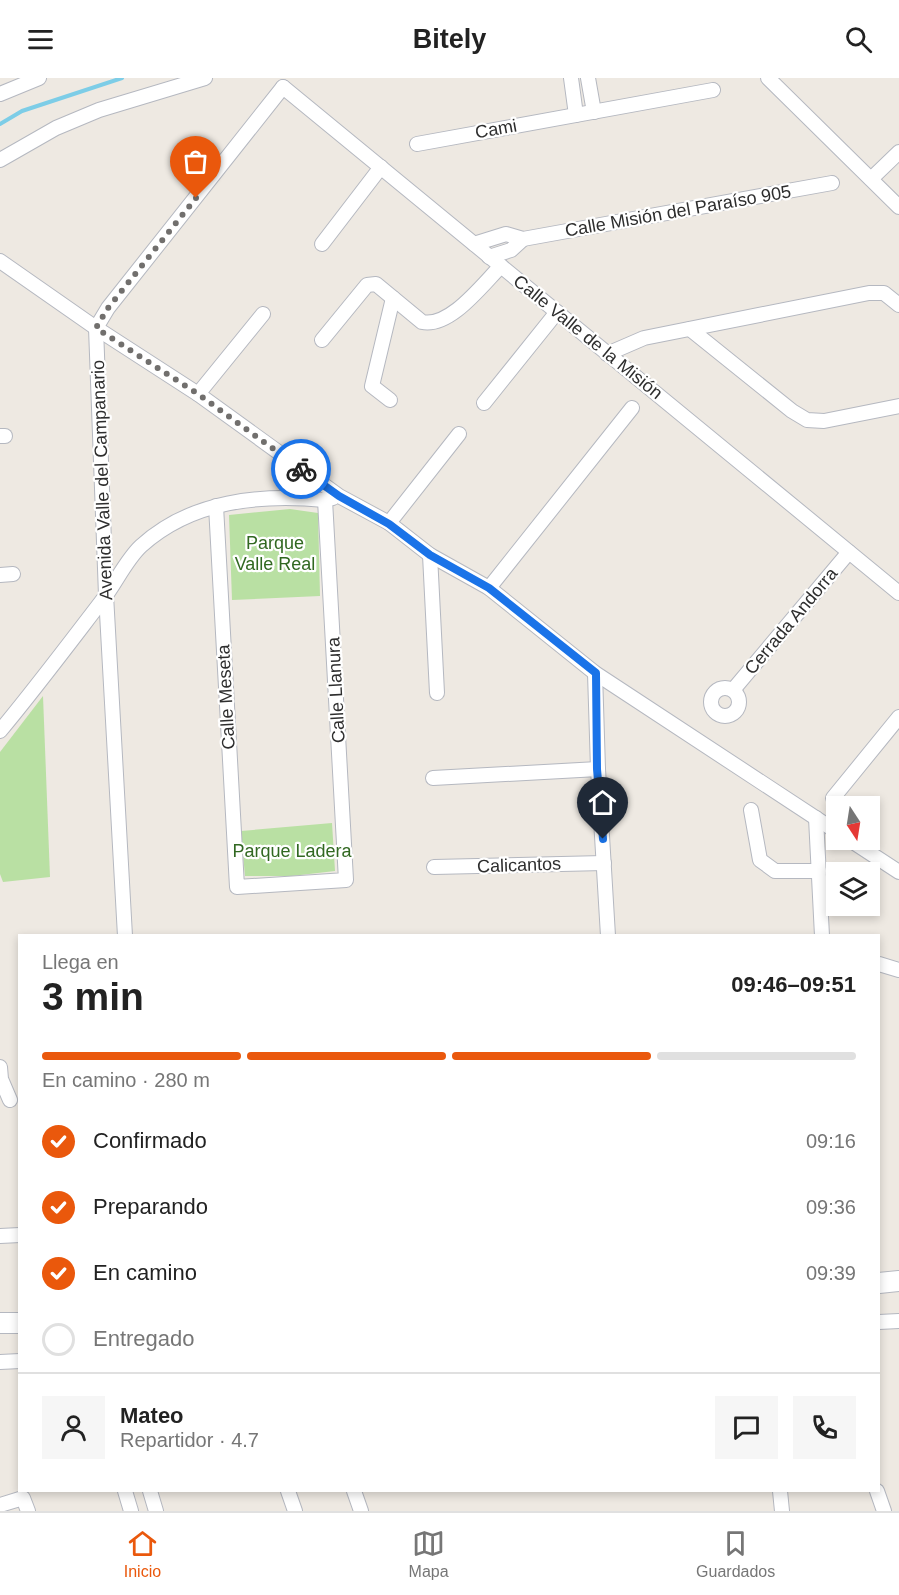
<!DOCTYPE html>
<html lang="es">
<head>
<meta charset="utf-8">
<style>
  body { margin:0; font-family:Helvetica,sans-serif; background:#f6f6f6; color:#222; height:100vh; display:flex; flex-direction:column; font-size:22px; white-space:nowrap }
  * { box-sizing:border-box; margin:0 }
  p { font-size:20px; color:#767676 }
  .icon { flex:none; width:33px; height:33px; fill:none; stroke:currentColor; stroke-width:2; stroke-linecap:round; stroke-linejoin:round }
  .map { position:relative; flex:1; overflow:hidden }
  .details { position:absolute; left:18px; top:856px; width:862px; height:558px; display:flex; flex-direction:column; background:#fff; border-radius:0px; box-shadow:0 3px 9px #0003 }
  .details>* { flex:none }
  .needle { width:39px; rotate:168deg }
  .tools { position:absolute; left:826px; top:718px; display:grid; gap:12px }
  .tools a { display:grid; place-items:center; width:54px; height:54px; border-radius:0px; background:#fff; box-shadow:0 3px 9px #0003; font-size:30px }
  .pin { position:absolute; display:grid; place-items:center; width:51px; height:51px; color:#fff; margin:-62px -26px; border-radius:50% 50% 50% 0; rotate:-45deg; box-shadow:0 0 6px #0007 }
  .pin .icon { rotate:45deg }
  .courier { position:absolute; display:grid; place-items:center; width:60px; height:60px; margin:-30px; border:4px solid #1a73e8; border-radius:50%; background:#fff; color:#222; box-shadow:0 2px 8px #0007 }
  .head em { font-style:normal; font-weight:700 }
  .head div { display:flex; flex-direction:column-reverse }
  .head { display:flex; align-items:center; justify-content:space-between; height:102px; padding:0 24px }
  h1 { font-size:39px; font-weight:700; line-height:45px }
  .bar { display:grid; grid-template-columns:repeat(4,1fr); gap:9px 6px; align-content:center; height:72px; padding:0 24px }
  .bar i { height:8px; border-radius:4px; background:#e0e0e0 }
  .bar .current { background:#ea580c }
  .bar p { grid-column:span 4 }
  .line { display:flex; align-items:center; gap:15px; padding:0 24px; border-top:2px solid #e0e0e0 }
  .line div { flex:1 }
  .round { display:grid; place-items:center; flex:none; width:63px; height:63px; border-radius:0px; background:#f6f6f6 }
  ol { padding:0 24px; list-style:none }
  li { display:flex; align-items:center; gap:18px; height:66px }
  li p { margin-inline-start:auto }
  li .icon { padding:6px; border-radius:50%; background:#ea580c; color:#fff; stroke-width:4 }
  li:last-child { color:#767676 }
  li i { width:33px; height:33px; border:3px solid #e0e0e0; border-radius:50% }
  header { display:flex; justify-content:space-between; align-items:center; height:78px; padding:0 24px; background:#fff; font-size:27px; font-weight:700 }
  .menu { display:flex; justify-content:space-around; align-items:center; height:84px; border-top:2px solid #e0e0e0; background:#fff; font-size:16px; color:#767676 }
  .menu a { display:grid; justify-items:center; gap:3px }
  .menu .current { color:#ea580c }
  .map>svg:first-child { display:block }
  .green { fill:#b9e0a3 }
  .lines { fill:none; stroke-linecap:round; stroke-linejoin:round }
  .stream { stroke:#7dcde7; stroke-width:4 }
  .street-casing { stroke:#b5b8c0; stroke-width:16 }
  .secondary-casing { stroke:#b5b8c0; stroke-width:22 }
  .street { stroke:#fff; stroke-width:14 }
  .secondary { stroke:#fff; stroke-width:20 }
  .done { stroke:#716f6d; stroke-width:6; stroke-dasharray:0 10.8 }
  .route { stroke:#1a73e8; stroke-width:8 }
  .labels { text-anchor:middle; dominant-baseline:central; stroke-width:4.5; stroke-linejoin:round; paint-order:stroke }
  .street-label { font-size:18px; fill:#2e2e2e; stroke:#fff }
  .park-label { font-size:18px; fill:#316821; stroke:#fff }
</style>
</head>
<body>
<header><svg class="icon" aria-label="menu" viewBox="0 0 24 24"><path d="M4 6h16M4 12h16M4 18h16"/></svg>Bitely<svg class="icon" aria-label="search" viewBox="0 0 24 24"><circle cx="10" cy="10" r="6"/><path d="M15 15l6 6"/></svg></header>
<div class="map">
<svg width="899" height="1433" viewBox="0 0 899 1433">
  <rect width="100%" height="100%" fill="#eee9e2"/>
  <g class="green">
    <path d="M290,431L318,435L320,518L232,522L229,437Z"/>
    <path d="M43,618L50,799L3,804L0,796V674Z"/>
    <path d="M332,745L335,793L292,798H245L241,753Z"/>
  </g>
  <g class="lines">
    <path class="stream" d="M0,46L22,33L122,0"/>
    <defs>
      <g id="street">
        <path d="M571,0L576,37"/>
        <path d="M588,0L594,34"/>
        <path d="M768,0L899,129"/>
        <path d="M283,9L899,515"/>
        <path d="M0,16L39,0"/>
        <path d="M417,66L713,12"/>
        <path d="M0,82L56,50L99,32L205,0"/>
        <path d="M871,101L899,74"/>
        <path d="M322,166L381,89"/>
        <path d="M474,166L506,156L523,161L832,105"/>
        <path d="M489,179L511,172L523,161"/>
        <path d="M0,183L96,250L198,316L339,418L389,445L430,477L489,510L595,595L837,754"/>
        <path d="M690,251L792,333L807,342L824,343L899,328"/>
        <path d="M322,262L367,207L376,206L422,244C450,250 482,207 501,188"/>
        <path d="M607,276L644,260L869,215H884L899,227"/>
        <path d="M198,316L263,236"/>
        <path d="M390,322L372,308L393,220"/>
        <path d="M484,325L557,234"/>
        <path d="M0,358H5"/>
        <path d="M216,428L237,809L346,802L325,422"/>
        <path d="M389,445L459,356"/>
        <path d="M430,477L437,615"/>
        <path d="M0,497L13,496"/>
        <path d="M489,510L632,330"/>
        <path d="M595,595L598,691L608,858"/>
        <circle cx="725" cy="624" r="14"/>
        <path d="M733,612L849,474"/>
        <path d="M0,653C35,611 68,567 101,524C115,507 125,483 141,468C192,422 260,416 325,422L333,420"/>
        <path d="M433,700L598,691"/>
        <path d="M833,720L899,639"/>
        <path d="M751,732L760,782L775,793H819"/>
        <path d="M816,740L822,858"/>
        <path d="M850,762L899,794"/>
        <path d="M434,789L604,785"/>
        <path d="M125,858L106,517L96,250L108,230L283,9"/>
        <path d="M879,886L899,892"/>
        <path d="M0,989L1,1001L10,1022"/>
        <path d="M0,1158L20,1157"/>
        <path d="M879,1244L899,1243"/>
        <path d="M0,1284L20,1283"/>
        <path d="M125,1413L131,1433"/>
        <path d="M150,1413L156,1433"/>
        <path d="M288,1413L295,1433"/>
        <path d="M354,1413L361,1433"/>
        <path d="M780,1413L782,1433"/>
        <path d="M877,1413L884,1433"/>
        <path d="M0,1427L23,1420L28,1433"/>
      </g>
      <g id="secondary">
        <path d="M879,1205L899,1203"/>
        <path d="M0,1245H20"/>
      </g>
    </defs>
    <use href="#street" class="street-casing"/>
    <use href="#secondary" class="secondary-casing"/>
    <use href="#street" class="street"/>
    <use href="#secondary" class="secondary"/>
  </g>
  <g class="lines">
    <path class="done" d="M196,120L108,230L96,250L198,316L301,391"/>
    <path class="route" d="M301,391L339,418L389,446L430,477L489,510L596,595L597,691L603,761"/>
  </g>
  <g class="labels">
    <g class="street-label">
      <text transform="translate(496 51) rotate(-10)">Cami</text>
      <text transform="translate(678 133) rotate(-10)">Calle Misión del Paraíso 905</text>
      <text transform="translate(588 259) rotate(39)">Calle Valle de la Misión</text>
      <text transform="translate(102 402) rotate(-92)">Avenida Valle del Campanario</text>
      <text transform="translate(791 543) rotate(-50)">Cerrada Andorra</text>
      <text transform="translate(336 612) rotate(-93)">Calle Llanura</text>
      <text transform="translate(226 619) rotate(-93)">Calle Meseta</text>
      <text transform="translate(519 787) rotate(-2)">Calicantos</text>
    </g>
    <g class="park-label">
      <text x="275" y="465">Parque<tspan x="275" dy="21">Valle Real</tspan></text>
      <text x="292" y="773">Parque Ladera</text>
    </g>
  </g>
</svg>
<div class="tools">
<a><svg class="needle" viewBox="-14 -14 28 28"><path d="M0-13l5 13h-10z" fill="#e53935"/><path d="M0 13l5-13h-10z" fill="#767676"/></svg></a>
<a><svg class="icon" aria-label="layers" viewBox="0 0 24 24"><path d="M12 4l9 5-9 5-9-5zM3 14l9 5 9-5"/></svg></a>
</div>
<div class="pin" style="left:196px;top:120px;background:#ea580c"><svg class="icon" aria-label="bag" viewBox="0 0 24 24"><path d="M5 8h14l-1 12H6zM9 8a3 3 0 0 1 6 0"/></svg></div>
<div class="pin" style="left:603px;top:761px;background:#1f2937"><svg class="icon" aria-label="home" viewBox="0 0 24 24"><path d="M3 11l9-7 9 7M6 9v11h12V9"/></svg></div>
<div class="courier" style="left:301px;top:391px"><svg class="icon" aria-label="bike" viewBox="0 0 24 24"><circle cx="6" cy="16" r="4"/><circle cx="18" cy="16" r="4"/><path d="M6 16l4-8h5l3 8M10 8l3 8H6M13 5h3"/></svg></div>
<section class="details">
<div class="head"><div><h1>3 min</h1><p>Llega en</p></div><em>09:46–09:51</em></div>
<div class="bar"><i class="current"></i><i class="current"></i><i class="current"></i><i></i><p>En camino · 280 m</p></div>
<ol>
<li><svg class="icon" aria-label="check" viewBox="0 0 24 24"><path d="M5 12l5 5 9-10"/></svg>Confirmado<p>09:16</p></li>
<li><svg class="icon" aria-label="check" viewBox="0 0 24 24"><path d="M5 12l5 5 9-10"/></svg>Preparando<p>09:36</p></li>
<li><svg class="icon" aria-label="check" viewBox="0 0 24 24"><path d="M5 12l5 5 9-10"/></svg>En camino<p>09:39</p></li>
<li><i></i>Entregado</li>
</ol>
<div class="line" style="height:108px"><a class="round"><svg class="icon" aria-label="person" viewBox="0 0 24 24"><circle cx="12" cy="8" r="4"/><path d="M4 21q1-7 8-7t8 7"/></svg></a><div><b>Mateo</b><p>Repartidor · 4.7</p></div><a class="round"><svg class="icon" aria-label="chat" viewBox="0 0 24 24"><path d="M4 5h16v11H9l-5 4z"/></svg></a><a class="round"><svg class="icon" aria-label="phone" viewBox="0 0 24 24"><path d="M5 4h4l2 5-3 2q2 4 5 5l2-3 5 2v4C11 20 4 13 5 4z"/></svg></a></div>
</section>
</div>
<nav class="menu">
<a class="current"><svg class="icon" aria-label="home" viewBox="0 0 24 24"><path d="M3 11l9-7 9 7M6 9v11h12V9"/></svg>Inicio</a>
<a><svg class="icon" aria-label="map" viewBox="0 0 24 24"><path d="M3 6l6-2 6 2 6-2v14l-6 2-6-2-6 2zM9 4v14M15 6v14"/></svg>Mapa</a>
<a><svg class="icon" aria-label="saved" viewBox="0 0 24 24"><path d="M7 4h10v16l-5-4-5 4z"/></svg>Guardados</a>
</nav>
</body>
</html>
